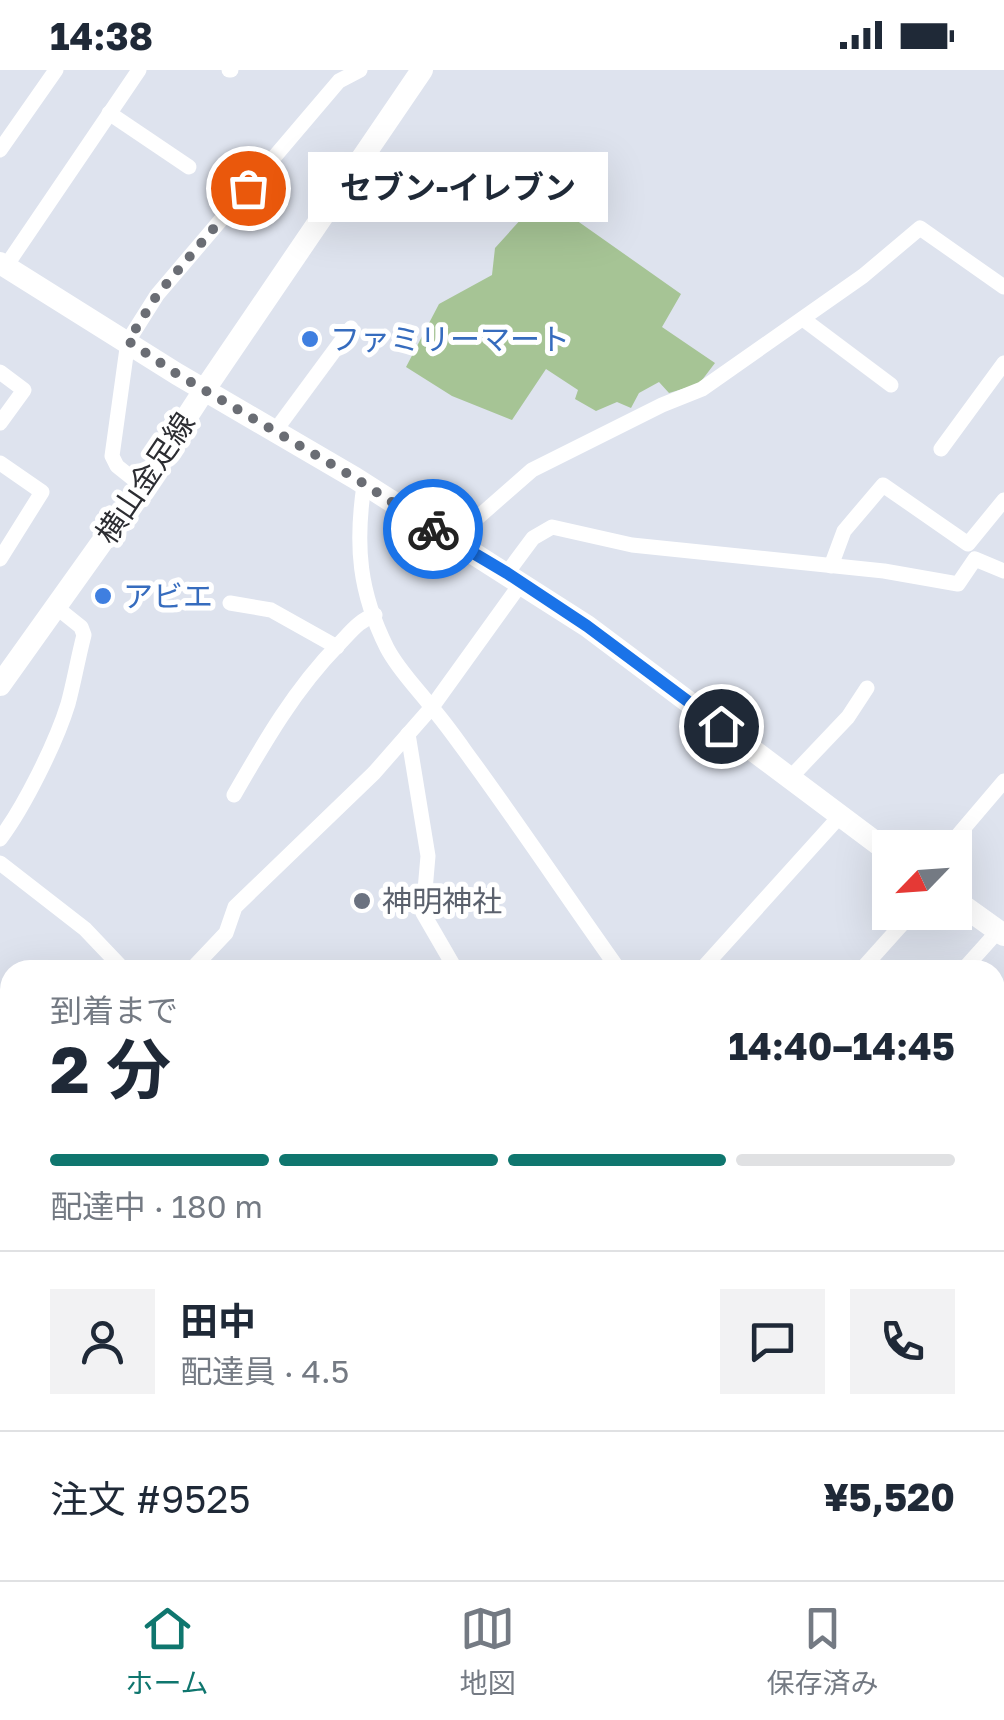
<!DOCTYPE html>
<html lang="ja">
<head>
<meta charset="utf-8">
<style>
  body { margin:0; font-family:"Golos Text","Noto Sans JP",sans-serif; background:#f2f2f3; color:#1f2937; height:100vh; display:flex; flex-direction:column; font-size:38px; white-space:nowrap }
  * { box-sizing:border-box; margin:0 }
  p { font-size:32px; color:#747a83 }
  .icon { flex:none; width:55px; height:55px; fill:none; stroke:currentColor; stroke-width:2; stroke-linecap:round; stroke-linejoin:round }
  .map { position:relative; flex:1; overflow:hidden }
  .side { position:absolute; left:0px; top:890px; width:1005px; height:620px; display:flex; flex-direction:column; background:#fff; border-radius:30px 30px 0 0; box-shadow:0 10px 40px #0002 }
  .side>* { flex:none }
  .needle { width:65px; rotate:245deg }
  .tools { position:absolute; left:872px; top:760px; display:grid; gap:20px }
  .tools a { display:grid; place-items:center; width:100px; height:100px; border-radius:0px; background:#fff; box-shadow:0 10px 40px #0002; font-size:50px }
  .pin { position:absolute; display:grid; place-items:center; width:85px; height:85px; color:#fff; margin:-42px; border:5px solid #fff; border-radius:50%; box-shadow:0 2px 10px #0007 }
  .courier { position:absolute; display:grid; place-items:center; width:100px; height:100px; margin:-50px; border:8px solid #1a73e8; border-radius:50%; background:#fff; color:#222; box-shadow:0 2px 12px #0007 }
  .bubble { position:absolute; height:70px; border-radius:0px; background:#fff; box-shadow:0 10px 40px #0002; font-size:32px; font-weight:700; line-height:70px; text-align:center }
  .overview em { font-style:normal; font-weight:700 }
  .overview div { display:flex; flex-direction:column-reverse }
  .overview { display:flex; align-items:center; justify-content:space-between; height:170px; padding:0 50px }
  h1 { font-size:65px; font-weight:700; line-height:75px }
  .bar { display:grid; grid-template-columns:repeat(4,1fr); gap:15px 10px; align-content:center; height:120px; padding:0 50px }
  .bar i { height:12px; border-radius:8px; background:#e0e1e3 }
  .bar .current { background:#0f766e }
  .bar p { grid-column:span 4 }
  .line { display:flex; align-items:center; gap:25px; padding:0 50px; border-top:2px solid #e0e1e3 }
  .line div { flex:1 }
  .round { display:grid; place-items:center; flex:none; width:105px; height:105px; border-radius:0px; background:#f2f2f3 }
  .status { display:flex; justify-content:space-between; align-items:center; height:70px; padding:0 50px; background:#fff; direction:ltr }
  .status svg { height:28px; fill:currentColor }
  .tabs { display:flex; justify-content:space-around; align-items:center; height:140px; border-top:2px solid #e0e1e3; background:#fff; font-size:28px; color:#747a83 }
  .tabs a { display:grid; justify-items:center; gap:5px }
  .tabs .current { color:#0f766e }
  .map>svg:first-child { display:block }
  .built { fill:#d0d7e8 }
  .green { fill:#a6c495 }
  .lines { fill:none; stroke-linecap:round; stroke-linejoin:round }
  .street { stroke:#fff; stroke-width:15 }
  .secondary { stroke:#fff; stroke-width:22 }
  .done { stroke:#6a6d74; stroke-width:10; stroke-dasharray:0 18 }
  .route { stroke:#1a73e8; stroke-width:12 }
  .shop-dot { fill:#3f7fe0; stroke:#fff; stroke-width:4 }
  .worship-dot { fill:#6b7280; stroke:#fff; stroke-width:4 }
  .labels { text-anchor:middle; dominant-baseline:central; stroke-width:10; stroke-linejoin:round; paint-order:stroke }
  .shop-label { font-size:30px; fill:#366cbe; stroke:#fff; text-anchor:start }
  .street-label { font-size:30px; fill:#2c2d32; stroke:#fff }
  .worship-label { font-size:30px; fill:#5b616d; stroke:#fff; text-anchor:start }
</style>
</head>
<body>
<div class="status"><b>14:38</b><svg viewBox="0 0 49 12"><path d="M0 12V9h3v3zM5 12V6h3v6zM10 12V3h3v9zM15 12V0h3v12zM26 1h20v11H26zM47 4h2v5h-2z"/></svg></div>
<div class="map">
<svg width="1004" height="1510" viewBox="0 0 1004 1510">
  <rect width="100%" height="100%" fill="#dee3ee"/>
  <path class="built" d="M10,1090V1500H437L438,1510H0V1100Z"/>
  <path class="green" d="M542,126L681,224L662,257L715,293L699,314L669,323L659,312L639,323L631,338L617,332L596,341L575,329L578,320L546,299L512,350L452,326L406,297L439,234L492,205L495,178Z"/>
  <g class="lines">
    <g class="street">
      <path d="M229,0H231"/>
      <path d="M109,43L189,97"/>
      <path d="M0,80L56,0"/>
      <path d="M6,196L139,0"/>
      <path d="M803,249L891,315"/>
      <path d="M0,302L24,320L0,353"/>
      <path d="M275,361L351,258"/>
      <path d="M941,379L1004,293"/>
      <path d="M0,393L42,422L0,489"/>
      <path d="M364,415C355,476 359,522 387,578C399,601 418,619 433,639C445,653 455,667 465,681C518,753 567,827 619,900"/>
      <path d="M142,416L117,396L112,386L128,271L157,225L339,11L360,0"/>
      <path d="M451,471L532,400L662,335L702,319L863,206L920,158L1004,217"/>
      <path d="M831,496L844,461L883,415L968,474L1004,430"/>
      <path d="M507,503L533,468L552,457L632,475L884,501L958,514L975,489L1004,501"/>
      <path d="M230,533L271,540L337,577"/>
      <path d="M408,664L428,786L423,843L456,900"/>
      <path d="M790,708L848,647L867,618"/>
      <path d="M234,725C265,671 295,619 338,575C350,563 359,550 375,545"/>
      <path d="M0,769C24,737 56,673 68,634C74,612 78,588 84,565L81,557L56,537"/>
      <path d="M947,778L1004,711"/>
      <path d="M0,793L85,859L124,900"/>
      <path d="M191,900L226,863L235,837L374,703L432,637L522,512"/>
      <path d="M701,900L840,746"/>
      <path d="M861,900L913,842"/>
      <path d="M963,900L998,861"/>
      <path d="M995,958L1004,946"/>
      <path d="M0,1093L10,1083"/>
      <path d="M995,1179L1004,1169"/>
      <path d="M995,1215L1004,1222"/>
      <path d="M443,1500L444,1510"/>
      <path d="M662,1500L669,1510"/>
      <path d="M769,1500L776,1510"/>
      <path d="M853,1500L856,1510"/>
      <path d="M619,1510L639,1500"/>
      <path d="M995,1510L1004,1498"/>
    </g>
    <g class="secondary">
      <path d="M0,193L177,304L355,408L587,556L890,783"/>
      <path d="M0,615L142,416L205,319L422,0"/>
      <path d="M955,830L1004,865"/>
    </g>
  </g>
  <g class="lines">
    <path class="done" d="M248,118L157,225L128,271L177,304L355,408L433,459"/>
    <path class="route" d="M433,459L507,503L587,556L721,656"/>
  </g>
  <g class="shop-dot">
    <circle cx="310" cy="269" r="10"/>
    <circle cx="103" cy="526" r="10"/>
  </g>
  <circle class="worship-dot" cx="362" cy="831" r="10"/>
  <g class="labels">
    <g class="shop-label">
      <text x="330" y="269">ファミリーマート</text>
      <text x="123" y="526">アビエ</text>
    </g>
    <g class="street-label">
      <text transform="translate(145 408) rotate(-56)">横山金足線</text>
    </g>
    <g class="worship-label">
      <text x="382" y="831">神明神社</text>
    </g>
  </g>
</svg>
<div class="tools">
<a><svg class="needle" viewBox="-14 -14 28 28"><path d="M0-13l5 13h-10z" fill="#e53935"/><path d="M0 13l5-13h-10z" fill="#747a83"/></svg></a>
</div>
<div class="pin" style="left:248px;top:118px;background:#ea580c"><svg class="icon" aria-label="bag" viewBox="0 0 24 24"><path d="M5 8h14l-1 12H6zM9 8a3 3 0 0 1 6 0"/></svg></div>
<div class="pin" style="left:721px;top:656px;background:#1f2937"><svg class="icon" aria-label="home" viewBox="0 0 24 24"><path d="M3 11l9-7 9 7M6 9v11h12V9"/></svg></div>
<div class="courier" style="left:433px;top:459px"><svg class="icon" aria-label="bike" viewBox="0 0 24 24"><circle cx="6" cy="16" r="4"/><circle cx="18" cy="16" r="4"/><path d="M6 16l4-8h5l3 8M10 8l3 8H6M13 5h3"/></svg></div>
<div class="bubble" style="left:308px;top:82px;width:300px">セブン-イレブン</div>
<section class="side">
<div class="overview"><div><h1>2 分</h1><p>到着まで</p></div><em>14:40–14:45</em></div>
<div class="bar"><i class="current"></i><i class="current"></i><i class="current"></i><i></i><p>配達中 · 180 m</p></div>
<div class="line" style="height:180px"><a class="round"><svg class="icon" aria-label="person" viewBox="0 0 24 24"><circle cx="12" cy="8" r="4"/><path d="M4 21q1-7 8-7t8 7"/></svg></a><div><b>田中</b><p>配達員 · 4.5</p></div><a class="round"><svg class="icon" aria-label="chat" viewBox="0 0 24 24"><path d="M4 5h16v11H9l-5 4z"/></svg></a><a class="round"><svg class="icon" aria-label="phone" viewBox="0 0 24 24"><path d="M5 4h4l2 5-3 2q2 4 5 5l2-3 5 2v4C11 20 4 13 5 4z"/></svg></a></div>
<div class="line" style="height:130px"><div>注文 #9525</div><b>¥5,520</b></div>
</section>
</div>
<nav class="tabs">
<a class="current"><svg class="icon" aria-label="home" viewBox="0 0 24 24"><path d="M3 11l9-7 9 7M6 9v11h12V9"/></svg>ホーム</a>
<a><svg class="icon" aria-label="map" viewBox="0 0 24 24"><path d="M3 6l6-2 6 2 6-2v14l-6 2-6-2-6 2zM9 4v14M15 6v14"/></svg>地図</a>
<a><svg class="icon" aria-label="saved" viewBox="0 0 24 24"><path d="M7 4h10v16l-5-4-5 4z"/></svg>保存済み</a>
</nav>
</body>
</html>
